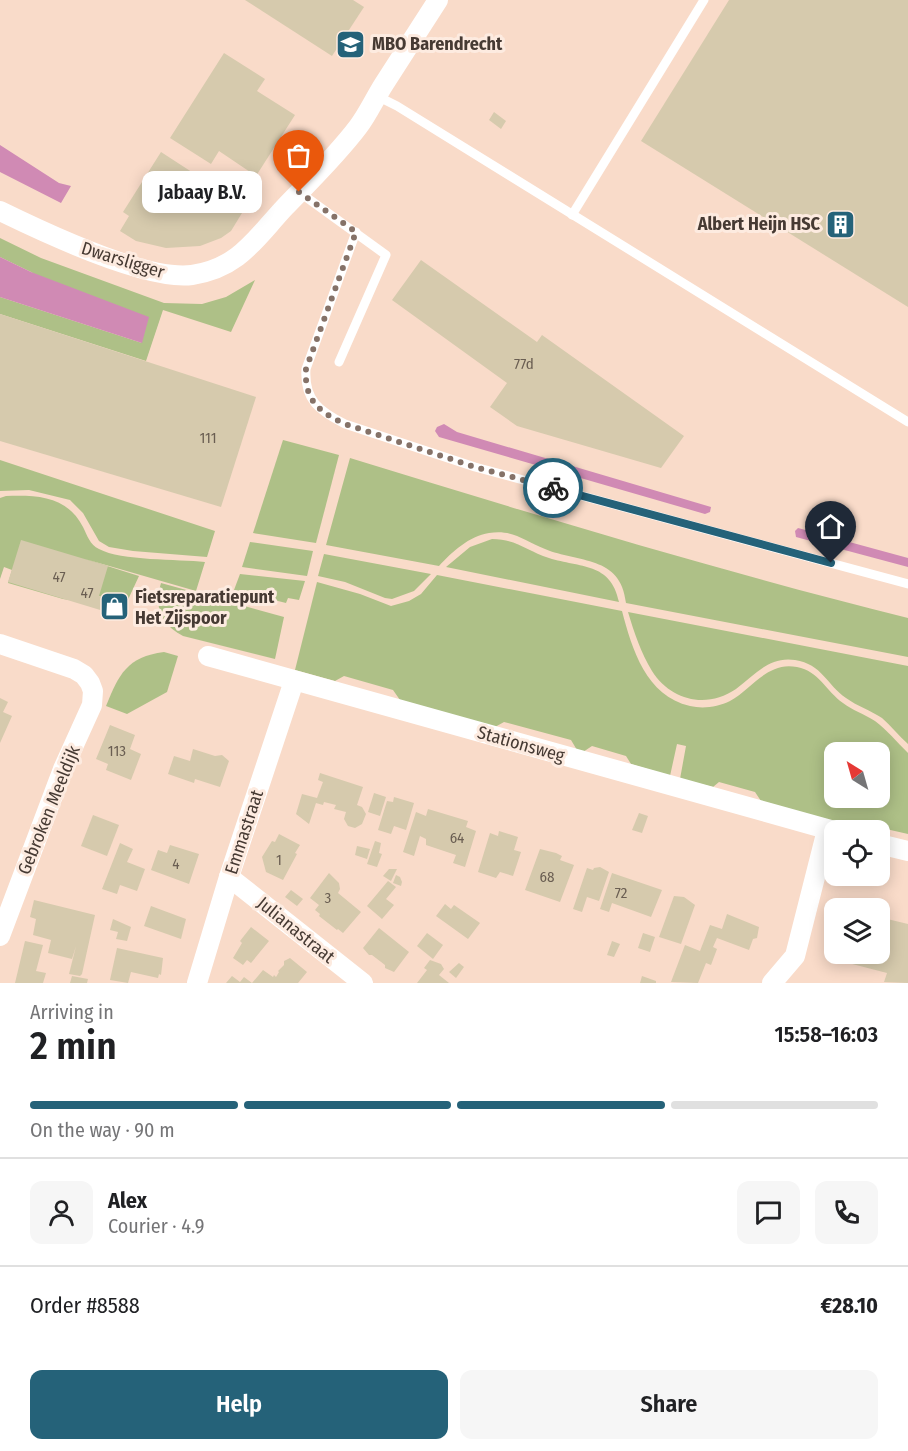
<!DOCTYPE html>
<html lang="en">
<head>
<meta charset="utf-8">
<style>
  body { margin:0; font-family:"Fira Sans Condensed",sans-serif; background:#f6f6f6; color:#202124; height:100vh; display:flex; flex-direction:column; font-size:22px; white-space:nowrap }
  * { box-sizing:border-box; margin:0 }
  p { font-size:20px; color:#757577 }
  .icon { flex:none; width:33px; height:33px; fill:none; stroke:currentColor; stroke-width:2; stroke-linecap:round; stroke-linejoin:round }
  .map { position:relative; height:983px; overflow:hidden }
  .sheet { display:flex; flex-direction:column; background:#fff; flex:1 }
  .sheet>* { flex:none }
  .needle { width:39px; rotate:323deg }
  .buttons { position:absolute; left:824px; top:742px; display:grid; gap:12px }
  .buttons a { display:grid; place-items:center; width:66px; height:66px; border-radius:12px; background:#fff; box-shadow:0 3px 15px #0003; font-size:30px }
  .pin { position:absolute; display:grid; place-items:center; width:51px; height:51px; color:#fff; margin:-62px -26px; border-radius:50% 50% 50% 0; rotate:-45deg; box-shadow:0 0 6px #0007 }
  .pin .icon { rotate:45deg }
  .courier { position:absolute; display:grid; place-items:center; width:60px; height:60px; margin:-30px; border:4px solid #256279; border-radius:50%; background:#fff; color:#222; box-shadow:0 2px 8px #0007 }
  .bubble { position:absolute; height:42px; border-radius:12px; background:#fff; box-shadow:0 3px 15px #0003; font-size:20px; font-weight:600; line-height:42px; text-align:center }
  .headline em { font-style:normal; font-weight:600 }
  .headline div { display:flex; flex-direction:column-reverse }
  .headline { display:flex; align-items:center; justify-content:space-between; height:102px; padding:0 30px }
  h1 { font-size:39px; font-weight:600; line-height:45px }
  .bar { display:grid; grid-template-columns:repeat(4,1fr); gap:9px 6px; align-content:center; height:72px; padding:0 30px }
  .bar i { height:8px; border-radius:4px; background:#e0e0e0 }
  .bar .current { background:#256279 }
  .bar p { grid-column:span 4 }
  .line { display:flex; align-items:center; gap:15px; padding:0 30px; border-top:2px solid #e0e0e0 }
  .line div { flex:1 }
  .round { display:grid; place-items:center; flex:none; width:63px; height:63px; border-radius:12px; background:#f6f6f6 }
  .button { display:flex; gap:12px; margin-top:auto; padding:12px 30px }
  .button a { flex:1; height:69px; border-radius:12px; background:#256279; color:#fff; font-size:24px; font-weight:600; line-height:69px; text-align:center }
  .button a+a { background:#f6f6f6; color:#202124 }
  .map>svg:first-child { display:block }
  .green { fill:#aec087; fill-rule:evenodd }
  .water { fill:#d08ab4 }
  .building { fill:#d6caad }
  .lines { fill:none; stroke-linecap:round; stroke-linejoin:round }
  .service { stroke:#fff; stroke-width:9 }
  .minor { stroke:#fff; stroke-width:20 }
  .done { stroke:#857268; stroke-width:6; stroke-dasharray:0 10.8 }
  .route { stroke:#256279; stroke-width:8 }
  .labels { text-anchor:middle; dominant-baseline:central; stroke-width:6; stroke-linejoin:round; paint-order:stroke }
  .number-label { font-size:15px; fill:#6a5e52 }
  .poi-label { font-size:18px; font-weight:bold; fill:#463a33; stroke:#fdebe0; text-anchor:start }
  .street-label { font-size:18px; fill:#463a33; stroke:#fdebe0 }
</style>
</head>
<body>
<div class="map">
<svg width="908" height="983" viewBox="0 0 908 983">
  <rect width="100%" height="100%" fill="#f9dbc9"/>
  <g class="green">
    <path d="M0,238L41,258L164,303L202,304L226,297L255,280L231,332L163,310L146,361L0,314V297L142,343L31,272L0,257Z"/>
    <path d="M283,440L339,455L316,543L253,533Z"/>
    <path d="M350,458C535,515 720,571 908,618V657L626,603C621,555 578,563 545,549C524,541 513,529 489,533C469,536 452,552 439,566L326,545Z"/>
    <path d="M0,460L215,531L207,557L133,551L109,547L99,541L83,513L70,500L29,490L0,491Z"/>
    <path d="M6,496C38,495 67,496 83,527C87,535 90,545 99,549C121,561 178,559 205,562L196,591L85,559L139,576L126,604L99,596L76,601L63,599L8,583L12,570L4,567L0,579V498Z"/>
    <path d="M492,539C517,539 527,551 549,558C580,568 611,562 619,602L446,567L470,547Z"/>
    <path d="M250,542L313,551L307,576L242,567Z"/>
    <path d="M324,554L431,574L414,591L392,599L385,598L345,582L318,576Z"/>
    <path d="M240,574L305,581L299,600L288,598L286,603L234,590Z"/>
    <path d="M437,575L622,611C632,649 646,696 690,706C703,709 718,707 730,701C753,688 768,661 797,667C819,671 826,691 843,703C852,710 864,714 875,721C887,730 897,742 908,753V834L886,829L879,833V831H864L761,801L755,792L719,782L713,787L680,779L686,746L677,744L670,776L631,764L626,756L592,746L583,752L577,750L571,740L504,722L495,727L400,700L393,690L344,676L335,681L295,670L317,582L360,594L391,606L409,601L421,594ZM834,753H879V798H834Z"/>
    <path d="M161,583L284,617L275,659L183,636C160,624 154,607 161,583Z"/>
    <path d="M628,612L908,666V744C899,736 891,726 882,718C870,710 857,706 846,698C827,685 822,664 795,660C769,656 755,675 736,689C707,709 671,701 652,671C641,653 634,632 628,612Z"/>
    <path d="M164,652L178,656L167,692L127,714L106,706C119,674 127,657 164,652Z"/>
  </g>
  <g class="water">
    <path d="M0,145L59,183L71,186L61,203L0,172Z"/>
    <path d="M0,257L31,272L149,317L142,343L0,297Z"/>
    <path d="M444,424L457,432L711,507L710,512L705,514L439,437L435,431L437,427Z"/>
    <path d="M798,528L908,558V567L796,537L795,531Z"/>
  </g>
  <g class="building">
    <path d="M245,0H353L364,7L332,56Z"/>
    <path d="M729,0H908V307L641,141Z"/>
    <path d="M224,53L265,79L257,91L295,115L256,176L219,151L211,164L170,138Z"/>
    <path d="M494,112L506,121L501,129L489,120Z"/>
    <path d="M161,152L201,178L196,184L242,213L231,231L221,238L200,246L166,248L136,241L120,231L129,216L123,212Z"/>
    <path d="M421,260L537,342L542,335L684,436L661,468L517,426L490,407L507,383L392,300Z"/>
    <path d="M0,314L256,397L221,507L0,441Z"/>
    <path d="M21,540L108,566L99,596L126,604L120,616L8,582Z"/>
    <path d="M0,698L8,702L3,712L12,716L0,743Z"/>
    <path d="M110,725L135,735L130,749L141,754L131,780L106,770L108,764L96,759Z"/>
    <path d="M193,749L215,756L222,755L229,761L220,787L195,779L194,783L168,774L174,756L190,761Z"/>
    <path d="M320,773L363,787L357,805L362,807L366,814L362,824L355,828L348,826L344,819L346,812L334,809L336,805L324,802L323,805L316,803L309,824L296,814L302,794L317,798L323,782L318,780Z"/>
    <path d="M374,793L386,797L380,816L368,812Z"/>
    <path d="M394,797L414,803L406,830L394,826L391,834L378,830L387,801L393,802Z"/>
    <path d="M428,809L468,821L466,827L476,831L465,867L453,863L456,855L426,845V839L420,836L414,856L403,852L416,812L426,816Z"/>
    <path d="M639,813L648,816L642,833L632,830Z"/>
    <path d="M93,815L119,825L107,856L81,846Z"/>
    <path d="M499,831L518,837L514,850L521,852L513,876L500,872L496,878L478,872L490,833L498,836Z"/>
    <path d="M279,834L300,845L295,853L297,854L283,880L266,872L262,857L272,841L275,842Z"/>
    <path d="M375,841L381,843L379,853L382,854L377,867L367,864Z"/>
    <path d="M120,843L133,849L127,862L145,869L137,891L120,885L117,894L102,889Z"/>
    <path d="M170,845L199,854L189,884L151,870L158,850L167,853Z"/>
    <path d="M357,846L370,849L367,859L355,855Z"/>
    <path d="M540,849L556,853L562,856L560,860L574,865L560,902L525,890Z"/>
    <path d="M600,867L609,872L599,901L587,897L582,912L573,909L587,868L593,870L594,868Z"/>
    <path d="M389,869H397L391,881L383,876Z"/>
    <path d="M329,873L339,883L340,889L338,893L361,912L343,933L338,929L337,930L319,916L320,914L315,910L319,905L310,898Z"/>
    <path d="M612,873L662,890L651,917L612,903L609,912L600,909Z"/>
    <path d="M396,875L400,877L402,882L401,886L393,883Z"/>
    <path d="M388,881L396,887L386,899L394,905L382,919L367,906Z"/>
    <path d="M291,890L303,899L297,906L285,897Z"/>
    <path d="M674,896L684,897L695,905L681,944L659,937Z"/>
    <path d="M34,900L95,915L82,974L80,976L69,974L76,946L72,959L48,953L51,940L33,935L36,919L30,917Z"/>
    <path d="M445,904L451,909L454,905L480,923L468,939L436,916Z"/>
    <path d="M151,906L186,919L181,939L144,926Z"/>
    <path d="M727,914L759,927L757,938L753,939L749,950L717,938L713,947L717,949L711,965L706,963L698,983L671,982L685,945L700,951L710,925L722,929Z"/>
    <path d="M879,917L908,924V983L884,982L887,973L829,958L833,943L834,954H879Z"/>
    <path d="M113,919L131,927L127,941L116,939L118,932L110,930Z"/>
    <path d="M251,927L269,941L251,963L247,960L243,965L233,958L242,943L240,941Z"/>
    <path d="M379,928L409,952L394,972L385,968V965L372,955H369L363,948Z"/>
    <path d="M427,933L443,945L433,959L417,946Z"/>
    <path d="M643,933L655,937L650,952L638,948Z"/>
    <path d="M25,941L43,945L36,971L46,973L43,983H15Z"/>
    <path d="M612,941L620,944L614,957L607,955Z"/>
    <path d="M117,948L163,958L161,975L159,974L158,978L131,972L128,983L110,980Z"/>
    <path d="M290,958L307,972L298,983H226L232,976L240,982L244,977L252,983L263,970L273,977L274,975L276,977L279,972L278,971L284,965V961Z"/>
    <path d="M430,960L441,964L444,969L439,975L449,983H417L427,970L424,968Z"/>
    <path d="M459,963L464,967L456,978L449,972Z"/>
    <path d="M72,976L88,979L87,983H70Z"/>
    <path d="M642,976L656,981V983H640Z"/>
  </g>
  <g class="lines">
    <g class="service">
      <path d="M377,96L397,106L908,422"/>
      <path d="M299,192L386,255L339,362"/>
      <path d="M572,215L704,0"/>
      <path d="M356,232L306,369C304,400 319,411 345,424L475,467L908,584"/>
    </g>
    <g class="minor">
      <path d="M0,211C43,232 146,281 192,275C239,268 255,239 285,207C310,181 336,156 358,127C368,114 375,98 384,84C402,56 420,28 438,0"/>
      <path d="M0,644L74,669L84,675L90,683L93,691L92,705L63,769L0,936"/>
      <path d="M208,656L834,831"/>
      <path d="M879,844L908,851"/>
      <path d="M229,877L363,983"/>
      <path d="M197,983L229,877L294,681"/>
      <path d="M772,983L795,956L827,830"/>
    </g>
  </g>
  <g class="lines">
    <path class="done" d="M299,192L356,232L306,369C304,400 319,412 345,424L475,467L553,488"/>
    <path class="route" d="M553,488L831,563"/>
  </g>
  <defs>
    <symbol id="university-square" viewBox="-11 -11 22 22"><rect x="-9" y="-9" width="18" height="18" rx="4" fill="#256279" stroke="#fdebe0"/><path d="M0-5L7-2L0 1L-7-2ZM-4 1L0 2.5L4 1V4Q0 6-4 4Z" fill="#fff"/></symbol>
    <symbol id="building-square" viewBox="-11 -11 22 22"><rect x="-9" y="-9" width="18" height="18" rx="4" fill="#256279" stroke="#fdebe0"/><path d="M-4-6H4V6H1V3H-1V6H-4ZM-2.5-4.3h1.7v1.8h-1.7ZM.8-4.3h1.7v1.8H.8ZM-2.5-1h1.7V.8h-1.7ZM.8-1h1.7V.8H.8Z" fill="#fff"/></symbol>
    <symbol id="shop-square" viewBox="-11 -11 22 22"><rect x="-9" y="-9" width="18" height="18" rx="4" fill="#256279" stroke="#fdebe0"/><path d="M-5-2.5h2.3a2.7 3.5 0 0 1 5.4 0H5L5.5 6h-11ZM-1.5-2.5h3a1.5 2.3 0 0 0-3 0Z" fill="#fff"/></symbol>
  </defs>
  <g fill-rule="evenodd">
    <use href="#university-square" x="334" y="28" width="33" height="33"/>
    <use href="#building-square" x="824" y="208" width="33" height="33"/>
    <use href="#shop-square" x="98" y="590" width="33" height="33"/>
  </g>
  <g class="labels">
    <g class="number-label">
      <text x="524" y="364">77d</text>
      <text x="208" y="438">111</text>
      <text x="59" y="577">47</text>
      <text x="87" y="593">47</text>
      <text x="117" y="751">113</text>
      <text x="457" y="838">64</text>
      <text x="279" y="860">1</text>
      <text x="176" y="864">4</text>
      <text x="547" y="877">68</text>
      <text x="621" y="893">72</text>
      <text x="328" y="898">3</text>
    </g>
    <g class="poi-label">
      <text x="372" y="44">MBO Barendrecht</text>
      <text x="820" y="224" text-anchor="end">Albert Heijn HSC</text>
      <text x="135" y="597">Fietsreparatiepunt<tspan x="135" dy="21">Het Zijspoor</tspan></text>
    </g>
    <g class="street-label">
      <text transform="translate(123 260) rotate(17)">Dwarsligger</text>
      <text transform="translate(521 744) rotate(16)">Stationsweg</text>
      <text transform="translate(49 810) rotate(-68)">Gebroken Meeldijk</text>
      <text transform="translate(244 832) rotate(-72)">Emmastraat</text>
      <text transform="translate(296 930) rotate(39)">Julianastraat</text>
    </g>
  </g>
</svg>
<div class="buttons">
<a><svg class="needle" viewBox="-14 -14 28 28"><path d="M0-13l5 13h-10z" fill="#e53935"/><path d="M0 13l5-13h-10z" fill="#757577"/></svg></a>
<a><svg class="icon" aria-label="locate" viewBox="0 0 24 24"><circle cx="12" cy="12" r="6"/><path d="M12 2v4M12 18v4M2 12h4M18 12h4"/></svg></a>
<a><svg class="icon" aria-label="layers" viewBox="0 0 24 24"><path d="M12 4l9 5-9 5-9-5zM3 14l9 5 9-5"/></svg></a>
</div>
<div class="pin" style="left:299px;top:192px;background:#ea580c"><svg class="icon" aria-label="bag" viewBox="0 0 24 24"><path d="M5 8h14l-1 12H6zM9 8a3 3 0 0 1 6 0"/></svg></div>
<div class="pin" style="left:831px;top:563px;background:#1f2937"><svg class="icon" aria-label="home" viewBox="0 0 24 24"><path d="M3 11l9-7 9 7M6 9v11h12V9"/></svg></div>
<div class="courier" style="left:553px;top:488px"><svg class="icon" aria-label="bike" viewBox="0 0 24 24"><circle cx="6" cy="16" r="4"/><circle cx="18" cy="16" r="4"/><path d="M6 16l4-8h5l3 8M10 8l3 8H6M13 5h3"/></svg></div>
<div class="bubble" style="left:142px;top:171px;width:120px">Jabaay B.V.</div>
</div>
<section class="sheet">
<div class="headline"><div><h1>2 min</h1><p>Arriving in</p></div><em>15:58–16:03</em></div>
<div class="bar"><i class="current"></i><i class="current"></i><i class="current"></i><i></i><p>On the way · 90 m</p></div>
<div class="line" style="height:108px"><a class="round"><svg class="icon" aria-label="person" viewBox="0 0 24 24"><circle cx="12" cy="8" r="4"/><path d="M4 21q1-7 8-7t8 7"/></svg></a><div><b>Alex</b><p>Courier · 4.9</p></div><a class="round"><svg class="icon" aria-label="chat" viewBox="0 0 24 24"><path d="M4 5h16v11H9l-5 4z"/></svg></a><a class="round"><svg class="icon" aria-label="phone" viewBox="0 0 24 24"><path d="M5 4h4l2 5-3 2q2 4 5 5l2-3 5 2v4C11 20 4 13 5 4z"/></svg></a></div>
<div class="line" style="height:78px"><div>Order #8588</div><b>€28.10</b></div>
<div class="button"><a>Help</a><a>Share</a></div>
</section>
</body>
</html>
